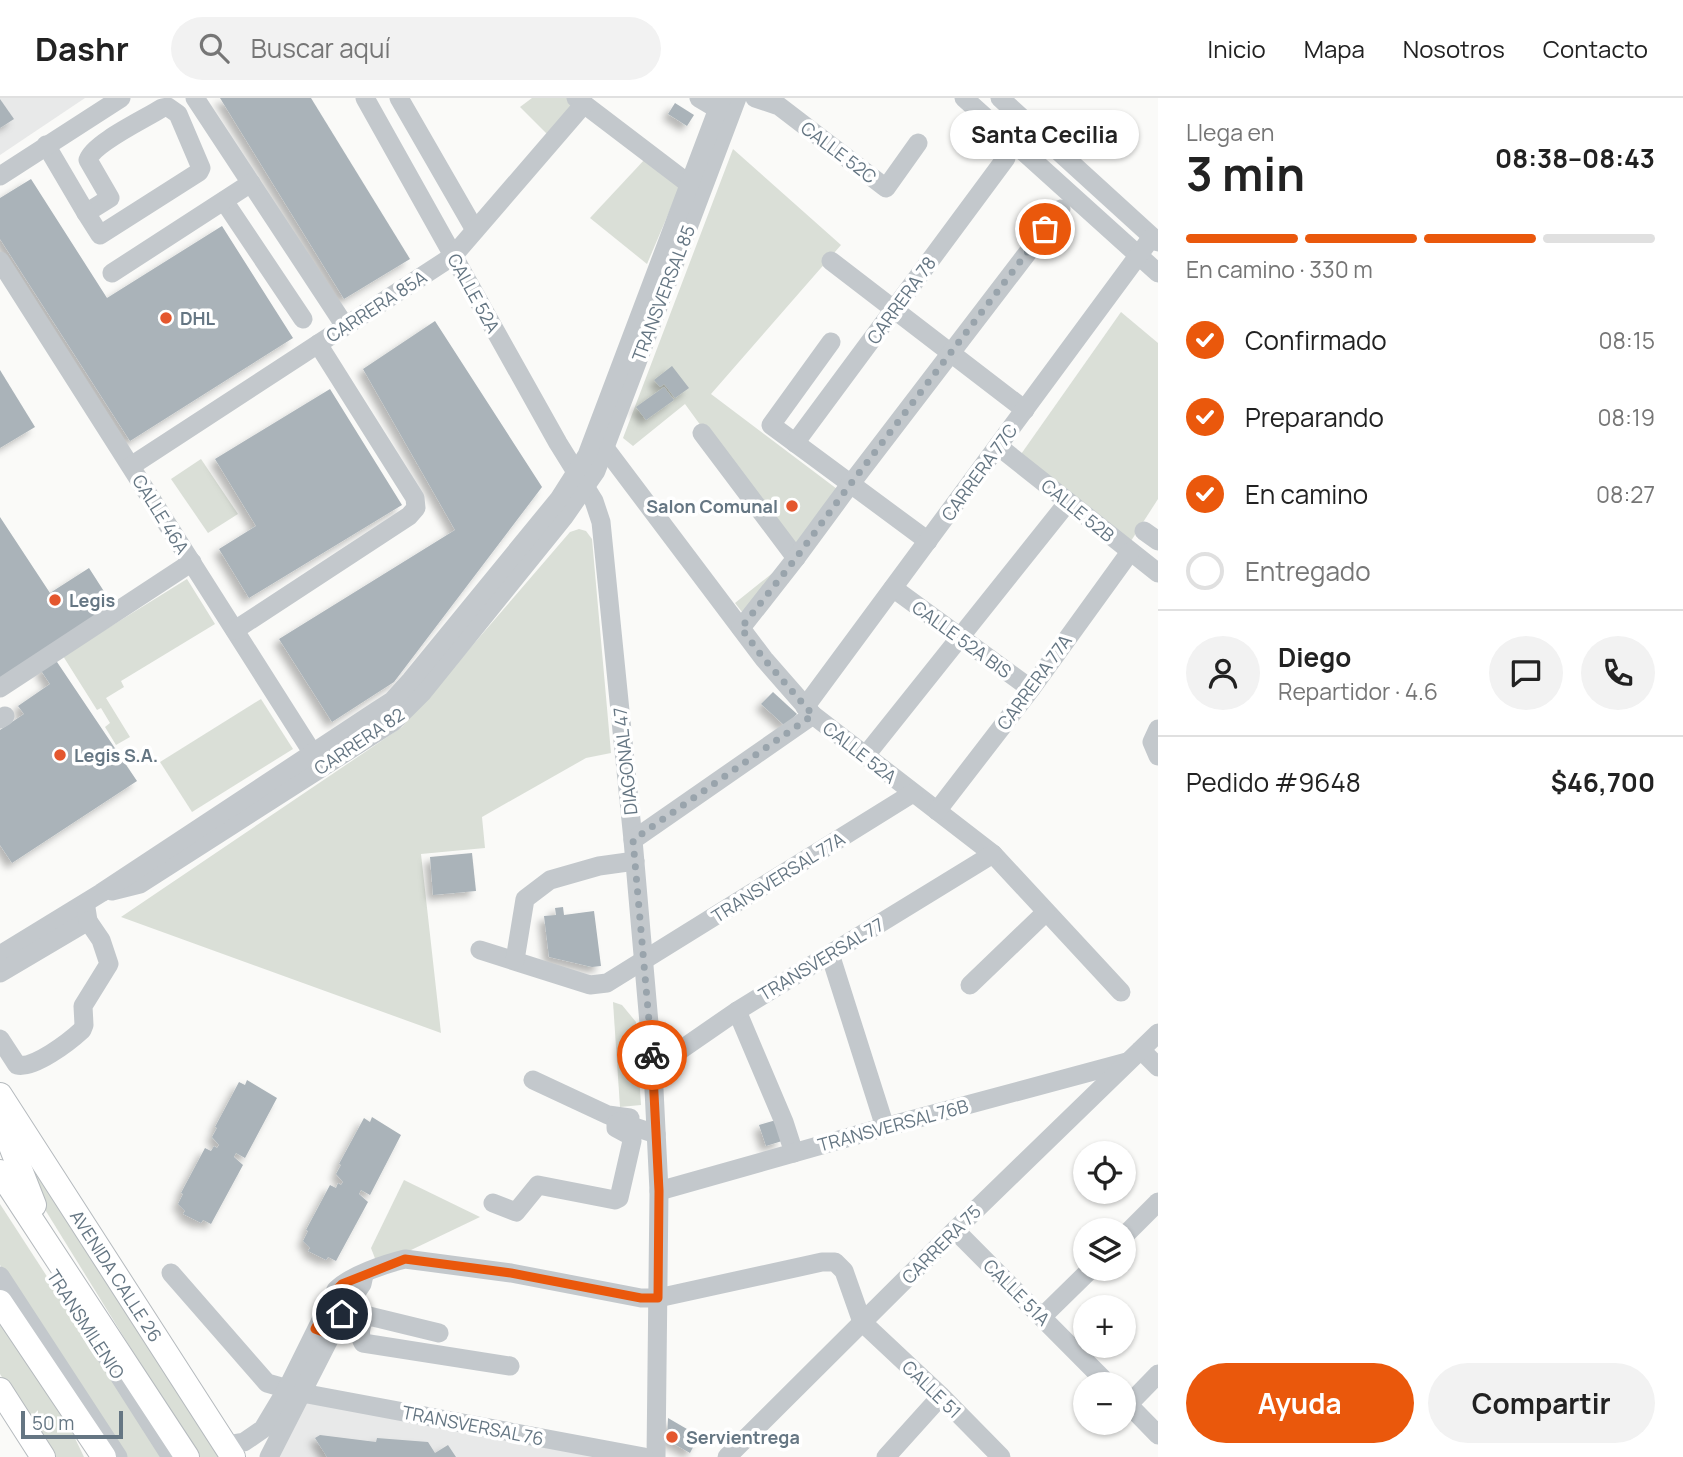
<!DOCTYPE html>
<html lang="es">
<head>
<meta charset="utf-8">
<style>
  body { margin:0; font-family:Manrope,sans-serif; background:#f2f2f2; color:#222; height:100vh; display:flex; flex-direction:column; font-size:26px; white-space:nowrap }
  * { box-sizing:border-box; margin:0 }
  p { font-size:23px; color:#767676 }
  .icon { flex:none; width:38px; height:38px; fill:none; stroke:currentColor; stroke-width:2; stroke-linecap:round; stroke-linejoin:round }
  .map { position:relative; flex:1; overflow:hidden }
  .side { display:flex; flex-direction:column; background:#fff; width:525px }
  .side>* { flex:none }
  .buttons { position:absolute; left:1073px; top:1043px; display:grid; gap:14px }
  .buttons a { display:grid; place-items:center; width:63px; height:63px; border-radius:50%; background:#fff; box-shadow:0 2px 5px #0004; font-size:35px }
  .scale { position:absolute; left:21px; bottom:18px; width:102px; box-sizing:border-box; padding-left:7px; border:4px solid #657683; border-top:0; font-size:19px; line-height:24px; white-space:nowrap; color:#657683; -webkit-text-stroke:5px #fff; paint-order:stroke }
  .pin { position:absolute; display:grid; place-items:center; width:60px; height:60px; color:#fff; margin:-30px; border:4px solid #fff; border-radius:50%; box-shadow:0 2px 7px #0007 }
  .courier { position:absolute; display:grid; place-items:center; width:70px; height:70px; margin:-35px; border:5px solid #ea580c; border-radius:50%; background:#fff; color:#222; box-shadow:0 2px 9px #0007 }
  .bubble { position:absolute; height:49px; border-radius:24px; background:#fff; box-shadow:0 2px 5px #0004; font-size:23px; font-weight:700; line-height:49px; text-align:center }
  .headline em { font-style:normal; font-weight:700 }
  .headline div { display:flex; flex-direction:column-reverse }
  .headline { display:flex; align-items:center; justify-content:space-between; height:119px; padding:0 28px }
  h1 { font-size:46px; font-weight:700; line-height:52px }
  .bar { display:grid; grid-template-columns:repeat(4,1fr); gap:10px 7px; align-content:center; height:84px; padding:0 28px }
  .bar i { height:9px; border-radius:5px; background:#e0e0e0 }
  .bar .active { background:#ea580c }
  .bar p { grid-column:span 4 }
  .line { display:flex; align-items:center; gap:18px; padding:0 28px; border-top:2px solid #e0e0e0 }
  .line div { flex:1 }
  .round { display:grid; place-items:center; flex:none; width:74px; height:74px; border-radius:37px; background:#f2f2f2 }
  ol { padding:0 28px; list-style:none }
  li { display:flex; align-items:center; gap:21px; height:77px }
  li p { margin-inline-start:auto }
  li .icon { padding:7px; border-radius:50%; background:#ea580c; color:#fff; stroke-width:4 }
  li:last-child { color:#767676 }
  li i { width:38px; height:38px; border:4px solid #e0e0e0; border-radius:50% }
  .button { display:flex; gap:14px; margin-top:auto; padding:14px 28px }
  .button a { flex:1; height:80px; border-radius:42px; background:#ea580c; color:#fff; font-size:28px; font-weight:700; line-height:80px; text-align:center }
  .button a+a { background:#f2f2f2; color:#222 }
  header { display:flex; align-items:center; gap:42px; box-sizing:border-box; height:98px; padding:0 35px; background:#fff; border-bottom:2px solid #e0e0e0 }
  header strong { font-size:33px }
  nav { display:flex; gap:38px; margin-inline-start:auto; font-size:24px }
  .search { width:490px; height:63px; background:#f2f2f2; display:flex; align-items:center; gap:18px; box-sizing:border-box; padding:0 24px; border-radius:38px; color:#767676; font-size:26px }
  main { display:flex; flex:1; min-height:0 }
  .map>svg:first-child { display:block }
  .built { fill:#e8e9e9 }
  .green { fill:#dadfd7 }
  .building { fill:#aab3b9; filter:url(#shadow) }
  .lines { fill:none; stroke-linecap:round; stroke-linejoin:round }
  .major-casing { stroke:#b5babe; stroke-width:26 }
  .minor { stroke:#c3c8cc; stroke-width:19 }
  .major { stroke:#fff; stroke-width:24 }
  .done { stroke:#99a4ac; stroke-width:7; stroke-dasharray:0 12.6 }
  .route { stroke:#ea580c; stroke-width:9 }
  .poi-dot { fill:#e4572e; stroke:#fff; stroke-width:2.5 }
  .labels { text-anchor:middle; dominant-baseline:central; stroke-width:7; stroke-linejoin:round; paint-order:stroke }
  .street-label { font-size:18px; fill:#657683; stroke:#fff }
  .poi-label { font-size:18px; font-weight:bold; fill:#657683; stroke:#fff; text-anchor:start }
</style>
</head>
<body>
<header>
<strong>Dashr</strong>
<div class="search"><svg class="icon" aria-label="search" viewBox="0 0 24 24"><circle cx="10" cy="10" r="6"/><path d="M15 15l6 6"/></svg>Buscar aquí</div>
<nav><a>Inicio</a><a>Mapa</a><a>Nosotros</a><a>Contacto</a></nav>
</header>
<main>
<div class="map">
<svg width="1158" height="1359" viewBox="0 0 1158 1359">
  <defs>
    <filter id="shadow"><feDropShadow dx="-5.5" dy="5.5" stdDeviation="3.5" flood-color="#0004"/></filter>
  </defs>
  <rect width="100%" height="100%" fill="#fafaf8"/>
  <g class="built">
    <path d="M0,0H85L0,57Z"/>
    <path d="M306,1299L617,1359H275Z"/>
  </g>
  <g class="green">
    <path d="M532,0H569L585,12L556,45L520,9Z"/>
    <path d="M733,51L841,147L711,296L841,394L746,519L735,505L795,457L685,306L633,348L623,340Z"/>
    <path d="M646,60L681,86L647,166L590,120Z"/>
    <path d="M1121,214L1158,245V401L1131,443L1019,359Z"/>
    <path d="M201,361L238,416L208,435L171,381Z"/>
    <path d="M579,431L586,433L592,441L611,655L586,660L482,719L485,750L421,756L441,935L121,819L402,629L570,434Z"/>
    <path d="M187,481L215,526L121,583L124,589L106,600L130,639L116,647L105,629L110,625L101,610L97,612L63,558Z"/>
    <path d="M261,601L293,651L192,714L160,664Z"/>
    <path d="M613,904L622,907L636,924L641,1007L620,1009Z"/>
    <path d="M13,1034L221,1359H198L36,1097Z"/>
    <path d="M404,1082L480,1119L386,1164L376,1163L371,1150Z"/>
    <path d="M0,1106L164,1359H124L0,1167Z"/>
    <path d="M0,1223L72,1334L84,1359H52L0,1276Z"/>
  </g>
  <g class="building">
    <path d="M220,0H311L410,161L344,201Z"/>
    <path d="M0,1L14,21L0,30Z"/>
    <path d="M675,5L694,17L687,28L668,16Z"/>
    <path d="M31,81L107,200L222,128L293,240L130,343L0,141V100Z"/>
    <path d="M435,223L542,389L394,584L332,624L279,541L455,432L363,271Z"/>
    <path d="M672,268L689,290L675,300L664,286L660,289L654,282Z"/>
    <path d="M0,272L35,329L0,350Z"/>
    <path d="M664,289L674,302L646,322L636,309Z"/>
    <path d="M330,291L402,407L249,500L219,451L256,428L215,361Z"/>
    <path d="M0,419L50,495L89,470L114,509L0,582Z"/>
    <path d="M55,561L137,683L12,765L0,747V632L24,616L18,608L50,586L40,571Z"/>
    <path d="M773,594L797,616L785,628L761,606Z"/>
    <path d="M472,755L476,793L433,797L430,759Z"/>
    <path d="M563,809L564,817L594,813L601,868L592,869L549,859L544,818L556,817L555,810Z"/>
    <path d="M247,982L277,1000L245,1060L236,1055L234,1059L243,1067L211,1126L203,1122L201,1125L183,1116L185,1113L178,1106L183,1096L181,1095L205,1050L211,1053L214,1048L217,1050L219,1047L212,1039L217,1030L215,1029L239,984L245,987Z"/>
    <path d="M372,1019L401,1037L370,1097L361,1092L359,1096L368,1104L336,1163L328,1159L326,1162L308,1153L310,1150L303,1143L308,1133L306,1132L330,1087L336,1090L338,1085L341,1087L343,1084L336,1076L341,1067L339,1066L364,1020L370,1024Z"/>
    <path d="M776,1022L782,1043L766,1048L759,1027Z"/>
    <path d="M668,1320L699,1338L690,1355L667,1342Z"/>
    <path d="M320,1337L376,1344L377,1340L428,1344L435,1355L448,1347L456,1359H327L315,1340Z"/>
  </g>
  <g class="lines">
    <defs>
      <g id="major">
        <path id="s1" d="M0,997L233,1359"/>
        <path d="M0,1020L34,1107"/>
        <path d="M0,1074L187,1359"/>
        <path d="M0,1204L104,1359"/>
        <path d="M0,1292L43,1359"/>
      </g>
    </defs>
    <use href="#major" class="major-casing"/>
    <g class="minor">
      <path d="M195,0L345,228"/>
      <path d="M365,0L558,345L594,403L601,424L633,742L653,971L659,1093L656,1359"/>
      <path d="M399,0L475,132"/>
      <path d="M576,0L689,86"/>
      <path d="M699,0L726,16"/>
      <path d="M755,0L779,8L886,90L918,45"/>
      <path d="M964,0L1158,175"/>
      <path d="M1000,0L1158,144"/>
      <path d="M168,9L178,16L201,70L199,74L100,137L86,115L110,100L88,62C93,45 145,21 162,10Z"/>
      <path d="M46,47L86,115"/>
      <path d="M0,78L121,0"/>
      <path d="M224,103L303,221"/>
      <path d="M0,163L319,665"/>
      <path d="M831,163L1025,312"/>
      <path d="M112,175L251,85"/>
      <path d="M831,244L771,327L928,443"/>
      <path d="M702,335L796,460"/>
      <path d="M795,345L1006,60"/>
      <path d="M998,348L1158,475"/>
      <path d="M605,350L764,561L813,617L993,756L1121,894"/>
      <path d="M131,368L453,158L584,6"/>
      <path d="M1144,433L1158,443"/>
      <path d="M893,490L1031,591"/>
      <path d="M741,530L796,460L843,396L1061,111"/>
      <path d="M235,532L409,418L416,410L415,400L318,246"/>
      <path d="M0,590L192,464"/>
      <path d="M805,609L1152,139"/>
      <path d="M0,621L5,618"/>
      <path d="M1158,631L1152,644L1158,658"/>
      <path d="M866,657L1068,404"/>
      <path d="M937,713L1031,591L1130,454"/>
      <path d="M633,742L813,617"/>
      <path d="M112,793L140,786L393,624L422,595L564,419L596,373L737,0"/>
      <path d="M480,852L590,887L607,885L913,695"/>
      <path d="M830,856L885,1029"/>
      <path d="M0,857L101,795L375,614L392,603L411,582L559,401L587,357L722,0"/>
      <path d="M515,862L525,801L550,782L599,768L635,763"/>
      <path d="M0,875L88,823L86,810"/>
      <path d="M970,887L1045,815"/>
      <path d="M737,913L784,1024L794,1055"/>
      <path d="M0,941L17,967C34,971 69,944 82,932L84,927L83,908L109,866L101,842L88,823"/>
      <path d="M1141,952L1158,969"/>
      <path d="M653,971L737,913L993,756"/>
      <path d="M533,982L608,1017L630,1020"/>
      <path d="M659,1093L885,1029L1127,964"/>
      <path d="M493,1105L516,1114L538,1087L615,1102L619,1100L632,1043L629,1037L616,1030V1026L619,1024L656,1036"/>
      <path d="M955,1132L1108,1286"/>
      <path d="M1124,1138L1158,1104"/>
      <path d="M171,1175L267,1285L302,1295L644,1359"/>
      <path d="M0,1178L118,1359"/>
      <path d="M1042,1219L1091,1171"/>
      <path d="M439,1235L369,1218C361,1222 358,1236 363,1245L510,1268"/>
      <path d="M102,1251L171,1359"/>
      <path d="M1124,1302L1158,1337"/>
      <path d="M1128,1307L1158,1276"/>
      <path d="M226,1347L244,1344L263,1331L287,1291L336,1192C351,1177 385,1166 405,1161L511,1175L641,1200H658L822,1164H835L844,1173L862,1224L941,1298L1001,1359"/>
      <path d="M269,1359L342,1216L362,1186L364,1177"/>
      <path d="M727,1359L955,1132L1158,935"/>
      <path d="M886,1359L941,1298"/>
    </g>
    <use href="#major" class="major"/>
  </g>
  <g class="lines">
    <path class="done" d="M652,957L633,742L813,617L764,561L741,530L796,460L843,396L1045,131"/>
    <path class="route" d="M342,1216L331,1237L315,1231L336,1192L342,1186L405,1161L511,1175L641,1200H658L659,1093L652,957"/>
  </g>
  <g class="poi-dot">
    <circle cx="166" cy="220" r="7"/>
    <circle cx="792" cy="408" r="7"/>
    <circle cx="55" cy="502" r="7"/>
    <circle cx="60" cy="657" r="7"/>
    <circle cx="672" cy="1339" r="7"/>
  </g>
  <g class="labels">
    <g class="street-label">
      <text transform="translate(839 54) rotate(37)">CALLE 52C</text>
      <text transform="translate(474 195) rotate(61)">CALLE 52A</text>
      <text transform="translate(663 195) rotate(-69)">TRANSVERSAL 85</text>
      <text transform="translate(901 202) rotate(-54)">CARRERA 78</text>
      <text transform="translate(376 208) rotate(-33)">CARRERA 85A</text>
      <text transform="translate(979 374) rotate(-54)">CARRERA 77C</text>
      <text transform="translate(1078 412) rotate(39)">CALLE 52B</text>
      <text transform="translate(161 416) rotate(58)">CALLE 46A</text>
      <text transform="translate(962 541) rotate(36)">CALLE 52A BIS</text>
      <text transform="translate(1034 584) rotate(-54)">CARRERA 77A</text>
      <text transform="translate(359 643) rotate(-34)">CARRERA 82</text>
      <text transform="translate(860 654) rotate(38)">CALLE 52A</text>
      <text transform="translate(625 663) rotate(-96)">DIAGONAL 47</text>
      <text transform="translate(778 779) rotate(-32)">TRANSVERSAL 77A</text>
      <text transform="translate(821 861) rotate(-31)">TRANSVERSAL 77</text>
      <text transform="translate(893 1027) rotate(-15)">TRANSVERSAL 76B</text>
      <text transform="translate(941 1146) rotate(-45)">CARRERA 75</text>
      <text stroke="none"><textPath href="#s1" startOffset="215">AVENIDA CALLE 26</textPath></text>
      <text transform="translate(1017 1194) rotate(45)">CALLE 51A</text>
      <text transform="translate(86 1226) rotate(57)">TRANSMILENIO</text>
      <text transform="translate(932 1291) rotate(44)">CALLE 51</text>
      <text transform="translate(473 1327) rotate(11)">TRANSVERSAL 76</text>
    </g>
    <g class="poi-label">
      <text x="180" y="220">DHL</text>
      <text x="778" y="408" text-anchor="end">Salon Comunal</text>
      <text x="69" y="502">Legis</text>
      <text x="74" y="657">Legis S.A.</text>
      <text x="686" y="1339">Servientrega</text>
    </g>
  </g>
</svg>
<div class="buttons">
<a><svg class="icon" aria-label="locate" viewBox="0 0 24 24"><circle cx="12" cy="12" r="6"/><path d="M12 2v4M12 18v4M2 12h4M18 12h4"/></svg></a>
<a><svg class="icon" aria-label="layers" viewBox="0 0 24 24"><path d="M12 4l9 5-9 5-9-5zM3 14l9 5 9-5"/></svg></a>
<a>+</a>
<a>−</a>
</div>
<div class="scale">50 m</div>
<div class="pin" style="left:1045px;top:131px;background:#ea580c"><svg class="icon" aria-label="bag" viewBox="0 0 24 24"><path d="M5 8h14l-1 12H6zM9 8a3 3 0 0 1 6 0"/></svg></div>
<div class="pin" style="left:342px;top:1216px;background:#1f2937"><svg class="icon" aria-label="home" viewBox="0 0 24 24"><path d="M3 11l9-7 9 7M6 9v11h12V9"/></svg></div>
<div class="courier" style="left:652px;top:957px"><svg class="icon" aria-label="bike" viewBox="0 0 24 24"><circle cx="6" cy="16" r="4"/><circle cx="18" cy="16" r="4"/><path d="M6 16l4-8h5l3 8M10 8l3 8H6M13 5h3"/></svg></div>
<div class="bubble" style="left:950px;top:12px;width:189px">Santa Cecilia</div>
</div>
<section class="side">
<div class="headline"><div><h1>3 min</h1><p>Llega en</p></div><em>08:38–08:43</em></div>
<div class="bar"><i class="active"></i><i class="active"></i><i class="active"></i><i></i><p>En camino · 330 m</p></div>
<ol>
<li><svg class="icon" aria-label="check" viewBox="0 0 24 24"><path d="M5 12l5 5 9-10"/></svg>Confirmado<p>08:15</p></li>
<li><svg class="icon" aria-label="check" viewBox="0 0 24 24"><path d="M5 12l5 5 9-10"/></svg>Preparando<p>08:19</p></li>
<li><svg class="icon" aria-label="check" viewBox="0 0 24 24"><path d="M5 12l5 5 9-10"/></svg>En camino<p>08:27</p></li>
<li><i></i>Entregado</li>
</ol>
<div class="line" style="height:126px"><a class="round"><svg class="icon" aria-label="person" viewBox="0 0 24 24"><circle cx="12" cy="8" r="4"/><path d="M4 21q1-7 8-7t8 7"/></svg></a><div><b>Diego</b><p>Repartidor · 4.6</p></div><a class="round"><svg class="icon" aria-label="chat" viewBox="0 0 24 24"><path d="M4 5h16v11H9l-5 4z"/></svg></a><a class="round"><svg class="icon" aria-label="phone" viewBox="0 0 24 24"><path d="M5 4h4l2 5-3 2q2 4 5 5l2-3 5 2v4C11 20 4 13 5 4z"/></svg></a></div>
<div class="line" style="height:91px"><div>Pedido #9648</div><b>$46,700</b></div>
<div class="button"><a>Ayuda</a><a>Compartir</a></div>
</section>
</main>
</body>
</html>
